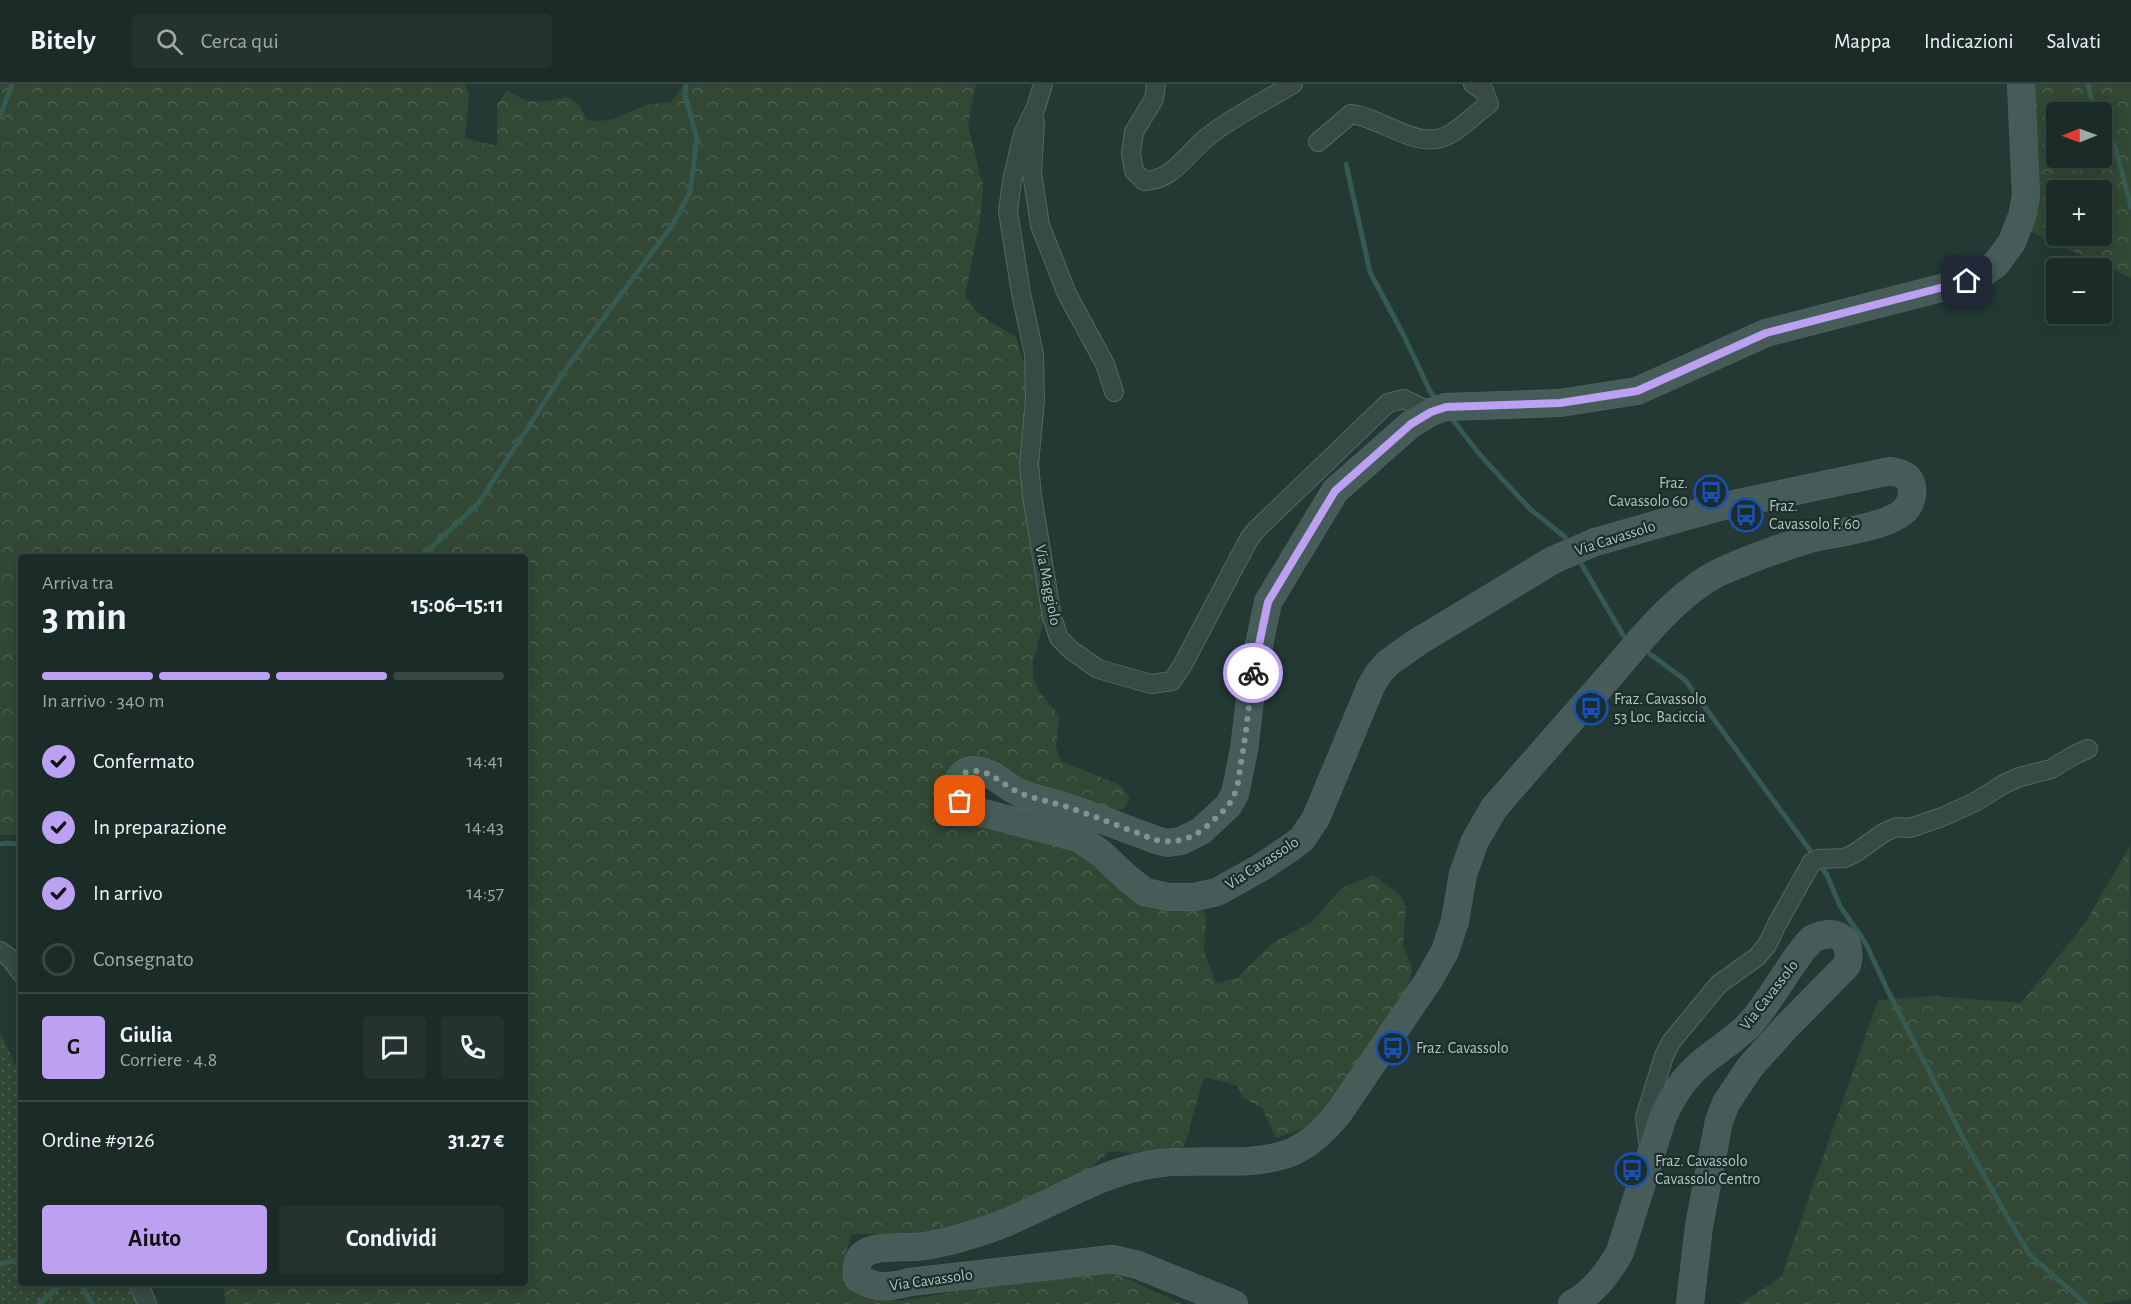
<!DOCTYPE html>
<html lang="it">
<head>
<meta charset="utf-8">
<style>
  body { margin:0; font-family:"Alegreya Sans",sans-serif; background:#24332f; color:#f1f3f6; height:100vh; display:flex; flex-direction:column; font-size:22px; white-space:nowrap }
  * { box-sizing:border-box; margin:0 }
  p { font-size:20px; color:#a0a7a7 }
  .icon { flex:none; width:33px; height:33px; fill:none; stroke:currentColor; stroke-width:2; stroke-linecap:round; stroke-linejoin:round }
  .map { position:relative; flex:1; overflow:hidden }
  .details { position:absolute; left:18px; top:470px; width:510px; height:732px; display:flex; flex-direction:column; background:#1b2b27; border-radius:6px; box-shadow:0 3px 15px #0003,0 0 0 2px #394744 }
  .details>* { flex:none }
  .needle { width:39px; rotate:269deg }
  .tools { position:absolute; left:2046px; top:18px; display:grid; gap:12px }
  .tools a { display:grid; place-items:center; width:66px; height:66px; border-radius:6px; background:#1b2b27; box-shadow:0 3px 15px #0003,0 0 0 2px #394744; font-size:30px }
  .pin { position:absolute; display:grid; place-items:center; width:51px; height:51px; color:#fff; margin:-26px; border-radius:12px; box-shadow:0 3px 9px #0006 }
  .courier { position:absolute; display:grid; place-items:center; width:60px; height:60px; margin:-30px; border:4px solid #bca0f2; border-radius:50%; background:#fff; color:#222; box-shadow:0 2px 8px #0007 }
  .headline em { font-style:normal; font-weight:600 }
  .headline div { display:flex; flex-direction:column-reverse }
  .headline { display:flex; align-items:center; justify-content:space-between; height:102px; padding:0 24px }
  h1 { font-size:39px; font-weight:600; line-height:45px }
  .bar { display:grid; grid-template-columns:repeat(4,1fr); gap:9px 6px; align-content:center; height:72px; padding:0 24px }
  .bar i { height:8px; border-radius:4px; background:#394744 }
  .bar .on { background:#bca0f2 }
  .bar p { grid-column:span 4 }
  .line { display:flex; align-items:center; gap:15px; padding:0 24px; border-top:2px solid #394744 }
  .line div { flex:1 }
  .round { display:grid; place-items:center; flex:none; width:63px; height:63px; border-radius:6px; background:#24332f }
  ol { padding:0 24px; list-style:none }
  li { display:flex; align-items:center; gap:18px; height:66px }
  li p { margin-inline-start:auto }
  li .icon { padding:6px; border-radius:50%; background:#bca0f2; color:#111; stroke-width:4 }
  li:last-child { color:#a0a7a7 }
  li i { width:33px; height:33px; border:3px solid #394744; border-radius:50% }
  .cta { display:flex; gap:12px; margin-top:auto; padding:12px 24px }
  .cta a { flex:1; height:69px; border-radius:6px; background:#bca0f2; color:#111; font-size:24px; font-weight:600; line-height:69px; text-align:center }
  .cta a+a { background:#24332f; color:#f1f3f6 }
  header { display:flex; align-items:center; gap:36px; box-sizing:border-box; height:84px; padding:0 30px; background:#1b2b27; border-bottom:2px solid #394744 }
  header strong { font-size:28px }
  nav { display:flex; gap:33px; margin-inline-start:auto; font-size:21px }
  .search { width:420px; height:54px; background:#24332f; display:flex; align-items:center; gap:15px; box-sizing:border-box; padding:0 21px; border-radius:6px; color:#a0a7a7; font-size:22px }
  .map>svg:first-child { display:block }
  .grass { fill:url(#grass-dots) }
  .forest { fill:url(#forest-crowns); fill-rule:evenodd }
  .lines { fill:none; stroke-linecap:round; stroke-linejoin:round }
  .stream { stroke:#345a51; stroke-width:5 }
  .minor-casing { stroke:#556763; stroke-width:20 }
  .secondary-casing { stroke:#556763; stroke-width:28 }
  .minor { stroke:#374a45; stroke-width:18 }
  .secondary { stroke:#455c58; stroke-width:27 }
  .done { stroke:#809490; stroke-width:6; stroke-dasharray:0 10.8 }
  .route { stroke:#bca0f2; stroke-width:8 }
  .labels { text-anchor:middle; dominant-baseline:central; stroke-width:4.5; stroke-linejoin:round; paint-order:stroke }
  .poi-label { font-size:16px; fill:#b2c5c1; stroke:#1c2e2a; text-anchor:start }
  .street-label { font-size:16px; fill:#b2c5c1; stroke:#1c2e2a }
</style>
</head>
<body>
<header>
<strong>Bitely</strong>
<div class="search"><svg class="icon" aria-label="search" viewBox="0 0 24 24"><circle cx="10" cy="10" r="6"/><path d="M15 15l6 6"/></svg>Cerca qui</div>
<nav><a>Mappa</a><a>Indicazioni</a><a>Salvati</a></nav>
</header>
<div class="map">
<svg width="2131" height="1220" viewBox="0 0 2131 1220">
  <defs>
    <pattern id="grass-dots" width="8" height="8" patternUnits="userSpaceOnUse" patternTransform="scale(1.5)"><rect width="8" height="8" fill="#324734"/><path d="M2 2h.1M6 6h.1" fill="none" stroke="#4d6050" stroke-width="1.8" stroke-linecap="round"/></pattern>
    <pattern id="forest-crowns" width="20" height="18" patternUnits="userSpaceOnUse" patternTransform="scale(1.5)"><rect width="20" height="18" fill="#324734"/><path d="M2 6a3 3 0 1 1 6 0M12 15a3 3 0 1 1 6 0" fill="none" stroke="#4d6050"/></pattern>
  </defs>
  <rect width="100%" height="100%" fill="#243934"/>
  <path class="grass" d="M0,949L21,992V1198L128,1199L137,1220H0Z"/>
  <g class="forest">
    <path d="M0,0H465L469,9L465,54L497,62V21L507,6C530,22 541,18 567,13L580,21L586,36C615,40 621,30 647,21C654,19 663,19 671,18L684,0H976L968,41L983,102L980,135L965,212C978,235 995,239 1016,253L1025,283L1027,330L1045,533L1033,578V594L1040,608L1059,632L1056,663L1061,677L1120,701L1130,713L1124,725L1108,729L1018,693L975,671L960,676L950,688L944,703V715L952,724L1075,765L1201,823L1206,832L1204,868L1216,899L1237,894L1271,860L1312,838L1342,804L1373,791L1401,812L1406,822L1403,861L1412,885L1410,896L1406,907L1344,1004L1308,1043L1276,1054L1262,1024L1242,1013L1238,1002L1204,993L1184,1063L1133,1069L1110,1067L1093,1082L1003,1129L961,1145L920,1150H852L842,1182L859,1211L900,1217L1065,1189L1110,1187L1182,1220H226L222,1199L525,1198V472H21V751H0Z"/>
    <path d="M2031,0H2131V194L2026,146ZM2056,28H2102V74H2056ZM2056,106H2102V152H2056Z"/>
    <path d="M2130,762L2131,1215L2099,1220H1740L1781,1193L1878,916L1934,912L2021,919L2085,839Z"/>
  </g>
  <g class="lines">
    <g class="stream">
      <path d="M2088,0L2091,13L2098,28"/>
      <path d="M0,33L12,0"/>
      <path d="M2102,36L2116,66L2131,123"/>
      <path d="M1346,80L1370,188L1403,250L1431,309L1437,316"/>
      <path d="M1449,331L1481,372L1530,425L1565,453"/>
      <path d="M422,472L478,420L568,282L673,140L690,108L697,55L685,11L686,0"/>
      <path d="M1582,481L1623,551"/>
      <path d="M1650,570L1685,596L1812,769"/>
      <path d="M0,760L8,759L21,761"/>
      <path d="M1819,780L1827,791L1840,822L1866,860L1887,905L1963,1054L2013,1143L2030,1171L2086,1220"/>
      <path d="M0,1180L21,1175"/>
      <path d="M80,1198L92,1220"/>
      <path d="M39,1220L64,1198"/>
    </g>
    <defs>
      <g id="minor">
        <path d="M1043,0L1036,23L1023,50L1012,97L1008,127L1021,209L1034,270L1035,316L1029,380L1032,412L1052,533L1059,554L1071,566L1098,585L1151,600L1172,597L1182,582L1249,455L1256,446L1388,319L1404,315L1431,328"/>
        <path d="M1156,0L1154,15L1134,48L1131,69L1134,87L1144,97C1175,96 1187,68 1210,51C1234,32 1267,16 1293,0"/>
        <path d="M1035,37L1032,89L1040,141L1067,210L1105,280L1114,308"/>
        <path d="M1318,58L1351,30C1384,34 1420,70 1452,49C1465,41 1476,29 1489,20L1484,7L1473,0"/>
        <path d="M0,867L10,874L21,889"/>
        <path d="M1653,1062L1648,1057L1645,1033L1664,972L1671,958L1719,900L1757,873L1767,861L1777,840L1812,778L1819,775L1845,774L1855,769L1885,748L1897,743L1910,744L1942,733L1975,718L2004,700L2020,693L2051,685L2074,671L2088,665"/>
        <path d="M138,1198L147,1220"/>
      </g>
      <g id="secondary">
        <path d="M1234,1220L1138,1181L1112,1175L910,1198C888,1203 879,1206 858,1194C849,1158 892,1164 913,1163C926,1163 940,1159 953,1156C971,1151 988,1146 1005,1139C1056,1118 1105,1085 1161,1079C1203,1074 1252,1084 1292,1068C1312,1059 1327,1044 1340,1027L1428,897L1445,867L1455,837L1463,790L1475,757L1494,724C1532,680 1570,637 1608,594C1639,558 1677,509 1720,488C1745,477 1779,464 1806,456C1830,449 1888,444 1905,426C1913,418 1915,401 1907,393C1902,389 1895,388 1890,387L1715,424L1595,458L1553,476L1416,559L1388,579L1378,590L1371,602L1316,734L1302,755L1290,764L1260,784L1217,808L1194,813H1168L1145,808L1126,793L1102,770L1079,754L972,726C968,723 963,721 961,718C952,707 957,687 973,686C991,686 1003,701 1018,708C1033,715 1050,717 1066,723C1096,733 1126,745 1156,756L1168,759L1181,757L1201,747L1228,722L1235,710L1244,666L1253,590L1268,518L1335,407L1411,340L1431,328L1446,323L1560,319L1637,307L1766,249L1941,204L1979,192L1996,180L2012,158L2022,132L2026,112L2021,0"/>
        <path d="M1572,1220C1593,1209 1609,1188 1620,1168L1662,1035C1672,1011 1687,989 1709,973C1722,963 1737,953 1749,941C1773,915 1788,880 1812,855C1835,843 1854,854 1847,881L1786,943L1750,983L1726,1019L1719,1037L1699,1142L1690,1220"/>
      </g>
    </defs>
    <use href="#minor" class="minor-casing"/>
    <use href="#secondary" class="secondary-casing"/>
    <use href="#minor" class="minor"/>
    <use href="#secondary" class="secondary"/>
  </g>
  <g class="lines">
    <path class="done" d="M960,717C953,705 957,686 974,687C992,687 1004,702 1020,709C1034,715 1049,717 1064,722C1095,732 1126,745 1156,756C1176,760 1192,755 1207,742C1217,733 1229,724 1234,711C1238,703 1239,693 1240,684C1246,653 1249,620 1253,589"/>
    <path class="route" d="M1253,589L1268,518L1335,407L1411,340L1431,328L1446,323L1560,319L1637,307L1766,249L1967,197"/>
  </g>
  <defs>
    <symbol id="bus-ring" viewBox="-11 -11 22 22"><circle r="9.5" fill="#1c2e2a" stroke="#1a4fb4" stroke-width="1.5"/><path d="M-5-6H5V4H4V6H2V4H-2V6H-4V4H-5ZM-3.5-4V0h7V-4ZM-3.5 1.2v1.5H-2V1.2ZM2 1.2v1.5H3.5V1.2Z" fill="#1a4fb4"/></symbol>
  </defs>
  <g fill-rule="evenodd">
    <use href="#bus-ring" x="1692" y="389" width="38" height="38"/>
    <use href="#bus-ring" x="1727" y="412" width="38" height="38"/>
    <use href="#bus-ring" x="1572" y="605" width="38" height="38"/>
    <use href="#bus-ring" x="1374" y="945" width="38" height="38"/>
    <use href="#bus-ring" x="1613" y="1067" width="38" height="38"/>
  </g>
  <g class="labels">
    <g class="poi-label">
      <text x="1688" y="399" text-anchor="end">Fraz.<tspan x="1688" dy="18">Cavassolo 60</tspan></text>
      <text x="1769" y="422">Fraz.<tspan x="1769" dy="18">Cavassolo F. 60</tspan></text>
      <text x="1614" y="615">Fraz. Cavassolo<tspan x="1614" dy="18">53 Loc. Baciccia</tspan></text>
      <text x="1416" y="964">Fraz. Cavassolo</text>
      <text x="1655" y="1077">Fraz. Cavassolo<tspan x="1655" dy="18">Cavassolo Centro</tspan></text>
    </g>
    <g class="street-label">
      <text transform="translate(1615 454) rotate(-18)">Via Cavassolo</text>
      <text transform="translate(1048 501) rotate(79)">Via Maggiolo</text>
      <text transform="translate(1262 779) rotate(-33)">Via Cavassolo</text>
      <text transform="translate(1769 911) rotate(-52)">Via Cavassolo</text>
      <text transform="translate(931 1196) rotate(-8)">Via Cavassolo</text>
    </g>
  </g>
</svg>
<div class="tools">
<a><svg class="needle" viewBox="-14 -14 28 28"><path d="M0-13l5 13h-10z" fill="#e53935"/><path d="M0 13l5-13h-10z" fill="#a0a7a7"/></svg></a>
<a>+</a>
<a>−</a>
</div>
<div class="pin" style="left:960px;top:717px;background:#ea580c"><svg class="icon" aria-label="bag" viewBox="0 0 24 24"><path d="M5 8h14l-1 12H6zM9 8a3 3 0 0 1 6 0"/></svg></div>
<div class="pin" style="left:1967px;top:197px;background:#1f2937"><svg class="icon" aria-label="home" viewBox="0 0 24 24"><path d="M3 11l9-7 9 7M6 9v11h12V9"/></svg></div>
<div class="courier" style="left:1253px;top:589px"><svg class="icon" aria-label="bike" viewBox="0 0 24 24"><circle cx="6" cy="16" r="4"/><circle cx="18" cy="16" r="4"/><path d="M6 16l4-8h5l3 8M10 8l3 8H6M13 5h3"/></svg></div>
<section class="details">
<div class="headline"><div><h1>3 min</h1><p>Arriva tra</p></div><em>15:06–15:11</em></div>
<div class="bar"><i class="on"></i><i class="on"></i><i class="on"></i><i></i><p>In arrivo · 340 m</p></div>
<ol>
<li><svg class="icon" aria-label="check" viewBox="0 0 24 24"><path d="M5 12l5 5 9-10"/></svg>Confermato<p>14:41</p></li>
<li><svg class="icon" aria-label="check" viewBox="0 0 24 24"><path d="M5 12l5 5 9-10"/></svg>In preparazione<p>14:43</p></li>
<li><svg class="icon" aria-label="check" viewBox="0 0 24 24"><path d="M5 12l5 5 9-10"/></svg>In arrivo<p>14:57</p></li>
<li><i></i>Consegnato</li>
</ol>
<div class="line" style="height:108px"><b class="round" style="background:#bca0f2;color:#111">G</b><div><b>Giulia</b><p>Corriere · 4.8</p></div><a class="round"><svg class="icon" aria-label="chat" viewBox="0 0 24 24"><path d="M4 5h16v11H9l-5 4z"/></svg></a><a class="round"><svg class="icon" aria-label="phone" viewBox="0 0 24 24"><path d="M5 4h4l2 5-3 2q2 4 5 5l2-3 5 2v4C11 20 4 13 5 4z"/></svg></a></div>
<div class="line" style="height:78px"><div>Ordine #9126</div><b>31.27 €</b></div>
<div class="cta"><a>Aiuto</a><a>Condividi</a></div>
</section>
</div>
</body>
</html>
